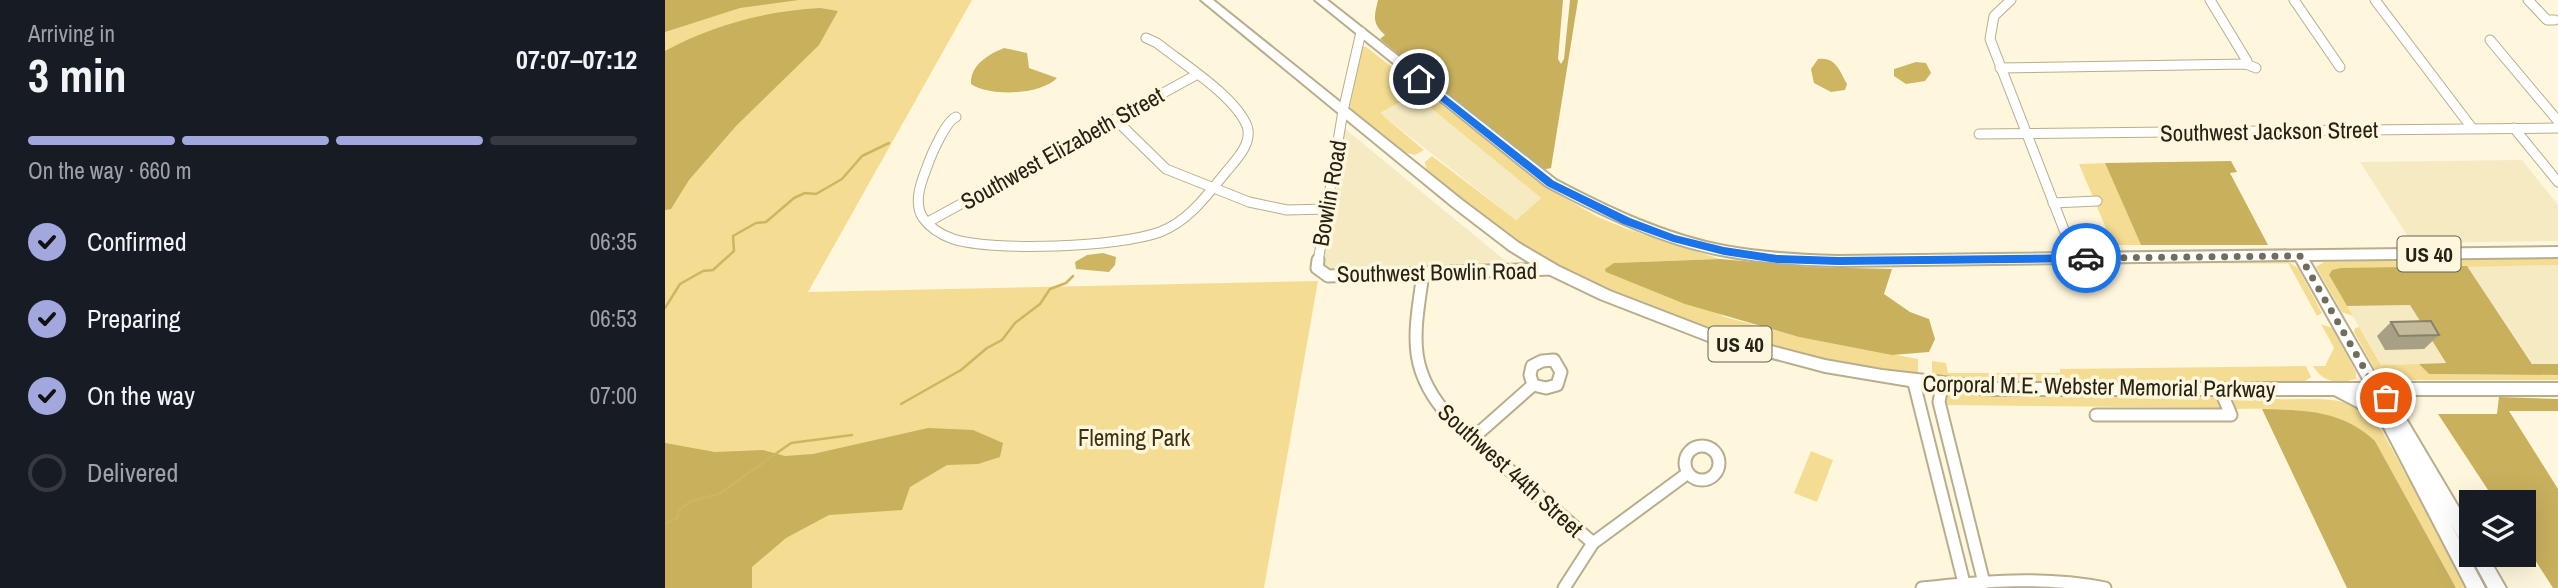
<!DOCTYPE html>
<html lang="en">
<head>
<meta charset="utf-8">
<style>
  body { margin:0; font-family:"Archivo Narrow",sans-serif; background:#20242c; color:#f1f3f6; height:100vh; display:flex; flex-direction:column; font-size:26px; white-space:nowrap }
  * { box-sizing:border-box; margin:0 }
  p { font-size:23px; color:#9ea1a6 }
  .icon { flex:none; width:38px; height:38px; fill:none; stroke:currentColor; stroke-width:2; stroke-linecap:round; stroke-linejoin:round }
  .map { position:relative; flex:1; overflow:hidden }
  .side { display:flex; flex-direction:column; background:#171b24; width:665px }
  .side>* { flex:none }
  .controls { position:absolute; left:1794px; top:490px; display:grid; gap:14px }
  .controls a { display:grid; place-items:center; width:77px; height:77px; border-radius:0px; background:#171b24; box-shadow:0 7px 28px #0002; font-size:35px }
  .pin { position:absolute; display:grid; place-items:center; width:60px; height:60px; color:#fff; margin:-30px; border:4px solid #fff; border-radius:50%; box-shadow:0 2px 7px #0007 }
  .courier { position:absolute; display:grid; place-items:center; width:70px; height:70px; margin:-35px; border:5px solid #1a73e8; border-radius:50%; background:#fff; color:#222; box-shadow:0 2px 9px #0007 }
  .head em { font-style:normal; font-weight:700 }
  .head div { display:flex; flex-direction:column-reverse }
  .head { display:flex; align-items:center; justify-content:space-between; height:119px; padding:0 28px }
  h1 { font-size:46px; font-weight:700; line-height:52px }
  .bar { display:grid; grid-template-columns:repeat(4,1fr); gap:10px 7px; align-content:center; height:84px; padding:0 28px }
  .bar i { height:9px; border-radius:5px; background:#363941 }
  .bar .selected { background:#a2a8de }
  .bar p { grid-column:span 4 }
  ol { padding:0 28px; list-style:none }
  li { display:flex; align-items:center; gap:21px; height:77px }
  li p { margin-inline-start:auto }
  li .icon { padding:7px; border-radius:50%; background:#a2a8de; color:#111; stroke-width:4 }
  li:last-child { color:#9ea1a6 }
  li i { width:38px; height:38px; border:4px solid #363941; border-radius:50% }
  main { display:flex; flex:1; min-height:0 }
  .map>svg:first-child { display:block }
  .built { fill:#f6eac2 }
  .green { fill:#f4dd92 }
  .forest { fill:#c8b05d }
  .water { fill:#cdb562 }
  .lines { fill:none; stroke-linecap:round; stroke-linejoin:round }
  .stream { stroke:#cdb562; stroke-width:2.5 }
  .minor-far1-casing { stroke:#b7ae8e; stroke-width:11 }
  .minor-casing { stroke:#b7ae8e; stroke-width:15 }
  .major-casing { stroke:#b7ae8e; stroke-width:4 }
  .minor-far1 { stroke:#fff; stroke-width:9 }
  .minor { stroke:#fff; stroke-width:11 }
  .major { fill:#fff; fill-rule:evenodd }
  .wall { fill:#a8a084 }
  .building { fill:#c3ba9a; stroke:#88826c; stroke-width:2 }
  .route { fill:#1a73e8 }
  .done { stroke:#716d5c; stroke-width:7; stroke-dasharray:0 12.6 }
  .labels { text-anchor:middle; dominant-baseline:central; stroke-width:7; stroke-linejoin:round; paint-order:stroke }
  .shield { fill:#fff7dd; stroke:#666252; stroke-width:2 }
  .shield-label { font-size:21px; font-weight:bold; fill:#252216 }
  .street-label { font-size:23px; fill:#252216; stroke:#fff7dd }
  .park-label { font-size:23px; fill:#3c320d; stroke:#fff7dd }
</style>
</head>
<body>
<main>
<section class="side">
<div class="head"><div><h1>3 min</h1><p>Arriving in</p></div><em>07:07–07:12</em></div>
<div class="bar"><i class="selected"></i><i class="selected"></i><i class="selected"></i><i></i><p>On the way · 660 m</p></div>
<ol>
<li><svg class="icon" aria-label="check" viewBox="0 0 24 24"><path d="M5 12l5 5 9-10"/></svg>Confirmed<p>06:35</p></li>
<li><svg class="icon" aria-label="check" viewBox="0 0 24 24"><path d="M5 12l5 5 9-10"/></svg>Preparing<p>06:53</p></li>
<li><svg class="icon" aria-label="check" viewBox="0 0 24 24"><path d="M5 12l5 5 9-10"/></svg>On the way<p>07:00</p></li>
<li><i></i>Delivered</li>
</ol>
</section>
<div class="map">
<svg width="1893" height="588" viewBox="0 0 1893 588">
  <rect width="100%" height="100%" fill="#fff7dd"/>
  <g class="built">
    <path d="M749,93L876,198L851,220L715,113Z"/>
    <path d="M679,128L848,267L671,272L660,269L656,261Z"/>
    <path d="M1857,160L1893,205V241L1747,243L1695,162Z"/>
    <path d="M1893,265V364H1868L1802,266Z"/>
    <path d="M1745,305L1781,364L1716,365L1682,306Z"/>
  </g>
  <g class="green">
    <path d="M0,0H307L143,292L653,281L599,588H0Z"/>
    <path d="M696,47H701L891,193L933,217L962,229L1055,259L949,263L1060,317L1134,337L1253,359V375C1093,352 928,306 799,203C787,193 761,179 760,162L767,156L851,220L876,198L749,94L715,113L759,150L750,155L735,151L686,112L683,105Z"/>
    <path d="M1440,163L1476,245H1448L1414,164Z"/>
    <path d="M1893,257V265L1667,270L1664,275L1688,316L1677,312L1651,267L1659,262Z"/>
    <path d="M1622,261L1633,268L1657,313L1652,316L1623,263L1360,264Z"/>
    <path d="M1656,324L1667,328L1691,372V379C1673,384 1658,383 1648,366H1660L1669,348Z"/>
    <path d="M1694,327L1716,365L1754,364L1764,374L1893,375V380H1726L1712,373L1689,332L1690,328Z"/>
    <path d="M1267,361L1281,363L1283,373H1395V369L1641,366L1646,377L1640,381L1353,382L1271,377L1267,373Z"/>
    <path d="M1286,393L1343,396H1550L1558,408L1280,405L1282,394Z"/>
    <path d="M1566,396C1582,396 1596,399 1611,399C1655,401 1687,390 1717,431L1803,588H1791L1710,441C1671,405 1617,409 1568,409Z"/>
    <path d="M1146,451L1168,460L1152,502L1129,493Z"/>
  </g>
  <g class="forest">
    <path d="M0,0H134L75,8L0,32Z"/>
    <path d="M713,0H898L893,59L896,64L899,59L905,0H913L886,168L877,170L715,39L720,35C707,23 709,17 713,0Z"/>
    <path d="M155,8L173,11L154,45L71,126L24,180L6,209L0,210V51C47,25 101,11 155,8Z"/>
    <path d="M1566,161L1572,172L1565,173L1603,245H1476L1440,163Z"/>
    <path d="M1055,259L1146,267L1227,269L1219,294L1245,312L1264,319L1270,339L1264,352L1227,355L1134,337L1020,304L941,272L940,269L949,263Z"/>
    <path d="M1802,266L1867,364H1893V375L1764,374L1754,364L1781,363L1745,305L1682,306L1664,275L1667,270L1676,268Z"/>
    <path d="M1834,397L1893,399V411H1844L1893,489V588H1888L1859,543L1858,502H1831L1773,414H1832Z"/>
    <path d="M1597,409C1640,410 1677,410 1710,441L1791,588H1682Z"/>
    <path d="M263,428L308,430L338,443L335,457L313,464L282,465L245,487L237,510L164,515L121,538L87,567V588H0V443L50,452L98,450L120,456L148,454Z"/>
  </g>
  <g class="water">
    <path d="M339,48L362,53L364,68L392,78C376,95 325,97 306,84C305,65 324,54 339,48Z"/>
    <path d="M1153,59C1171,57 1174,70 1182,84L1180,90L1166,92L1149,83L1146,69Z"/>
    <path d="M1251,62L1261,63L1266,73L1260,81L1241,84L1229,76V69Z"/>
    <path d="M438,253L451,257L450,265L444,272L411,269L410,262L422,255Z"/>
  </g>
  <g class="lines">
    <g class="stream">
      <path d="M0,308L15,284L38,271L48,270L69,251L68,236L91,223L101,222L129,198L140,193L151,194L177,179L197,156L224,143"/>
      <path d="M236,404L296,370L322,348L337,340L350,323L375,304L385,289L401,283L408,276"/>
      <path d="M0,524L12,518L14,510L26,501L54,494L126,443L187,435"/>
    </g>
    <defs>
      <g id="minor-far1">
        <path d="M1346,0L1329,16L1325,39L1410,258"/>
        <path d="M1545,0L1582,61L1581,64"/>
        <path d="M1629,0L1675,67"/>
        <path d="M1710,0L1807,128"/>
        <path d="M1863,0L1882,20H1890"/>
        <path d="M1825,40L1893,121"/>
        <path d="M1335,68L1581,64L1591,68"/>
        <path d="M291,117C281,121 266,155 262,167C256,182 248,203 258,218C265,228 277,235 288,239C329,252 454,247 495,232C524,221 542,195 561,172C571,160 588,143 582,126C570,96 517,63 492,43L481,38"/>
        <path d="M450,119L501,169L584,202L622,210L661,209"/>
        <path d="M1849,128L1893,182"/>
        <path d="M1314,134L1893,128"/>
        <path d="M1388,203L1432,201"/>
        <path d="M263,222L531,75"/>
        <path d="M653,262L678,111L696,32"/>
      </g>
      <g id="minor">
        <path d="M653,260L652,268L663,276L887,269"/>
        <path d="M758,274C749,336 741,370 786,419L928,543"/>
        <path d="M889,360L896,372L892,385L881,388L868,385L865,375L867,366L877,361Z"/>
        <path d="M1249,383L1299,583"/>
        <path d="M1277,386L1274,402L1319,583"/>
        <path d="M1431,415H1566L1555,389"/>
        <path d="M808,438L868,385"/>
        <circle cx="1037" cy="463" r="17"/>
        <path d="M899,588L928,543L1023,473"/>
        <path d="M1257,588C1318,581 1379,576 1440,588"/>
      </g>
      <g id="major">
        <path d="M536,0H548L797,200L854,243L893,266L945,291L1049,331L1160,360L1217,370L1331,383H1700L1631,260L1173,266C1135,265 1098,263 1061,256C998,245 938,216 881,186L650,0H662L891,180C944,208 1001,235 1060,246C1098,253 1135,255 1173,256L1893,247V257L1644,260L1715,383H1893V395H1727L1806,528V551L1800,549L1785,522L1820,588H1802L1717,424L1692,407L1669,395H1331L1274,391L1160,372L1043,341L935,299L883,274L844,250L788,207Z"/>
        <path d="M1806,552V555H1822L1841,588H1823L1805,555Z"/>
      </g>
    </defs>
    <use href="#minor-far1" class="minor-far1-casing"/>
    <use href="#minor" class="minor-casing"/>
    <use href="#major" class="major-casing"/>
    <use href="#minor-far1" class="minor-far1"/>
    <use href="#minor" class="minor"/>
    <use href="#major" class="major"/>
  </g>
  <path class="wall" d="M1726,322L1774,335L1759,349L1720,350L1712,336Z"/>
  <path class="building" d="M1766,321L1774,335L1734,336L1726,322Z"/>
  <path class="route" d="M751,77H757L889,181L965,218L1010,235L1059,247L1112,255L1173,257L1421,254L1426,258L1421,262L1173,265L1112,263L1059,255L1008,242L958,224L882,186L751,81Z"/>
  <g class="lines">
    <path class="done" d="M1421,258L1635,256L1711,389L1721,398"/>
  </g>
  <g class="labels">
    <g class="shield">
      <rect x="1732.5" y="236.5" width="63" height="35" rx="5"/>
      <rect x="1043.5" y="326.5" width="63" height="35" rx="5"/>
    </g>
    <g class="shield-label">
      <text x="1764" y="254">US 40</text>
      <text x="1075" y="344">US 40</text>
    </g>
    <g class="street-label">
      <text transform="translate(1604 131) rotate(-1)">Southwest Jackson Street</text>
      <text transform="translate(397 148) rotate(-29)">Southwest Elizabeth Street</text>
      <text transform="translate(664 193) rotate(-80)">Bowlin Road</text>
      <text transform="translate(772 272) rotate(-1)">Southwest Bowlin Road</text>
      <text transform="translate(1434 386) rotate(1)">Corporal M.E. Webster Memorial Parkway</text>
      <text transform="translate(846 470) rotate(42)">Southwest 44th Street</text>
    </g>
    <g class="park-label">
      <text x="469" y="437">Fleming Park</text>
    </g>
  </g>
</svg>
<div class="controls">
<a><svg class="icon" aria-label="layers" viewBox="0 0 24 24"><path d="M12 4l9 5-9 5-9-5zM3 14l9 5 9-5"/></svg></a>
</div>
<div class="pin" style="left:1721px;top:398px;background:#ea580c"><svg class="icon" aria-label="bag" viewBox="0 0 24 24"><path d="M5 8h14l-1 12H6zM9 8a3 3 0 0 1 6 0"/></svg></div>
<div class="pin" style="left:754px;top:79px;background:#1f2937"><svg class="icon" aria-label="home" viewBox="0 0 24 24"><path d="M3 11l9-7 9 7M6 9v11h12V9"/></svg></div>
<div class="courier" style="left:1421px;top:258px"><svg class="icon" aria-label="car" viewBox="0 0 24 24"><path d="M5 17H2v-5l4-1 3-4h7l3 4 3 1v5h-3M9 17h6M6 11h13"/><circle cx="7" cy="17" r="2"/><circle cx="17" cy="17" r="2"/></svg></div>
</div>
</main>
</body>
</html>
